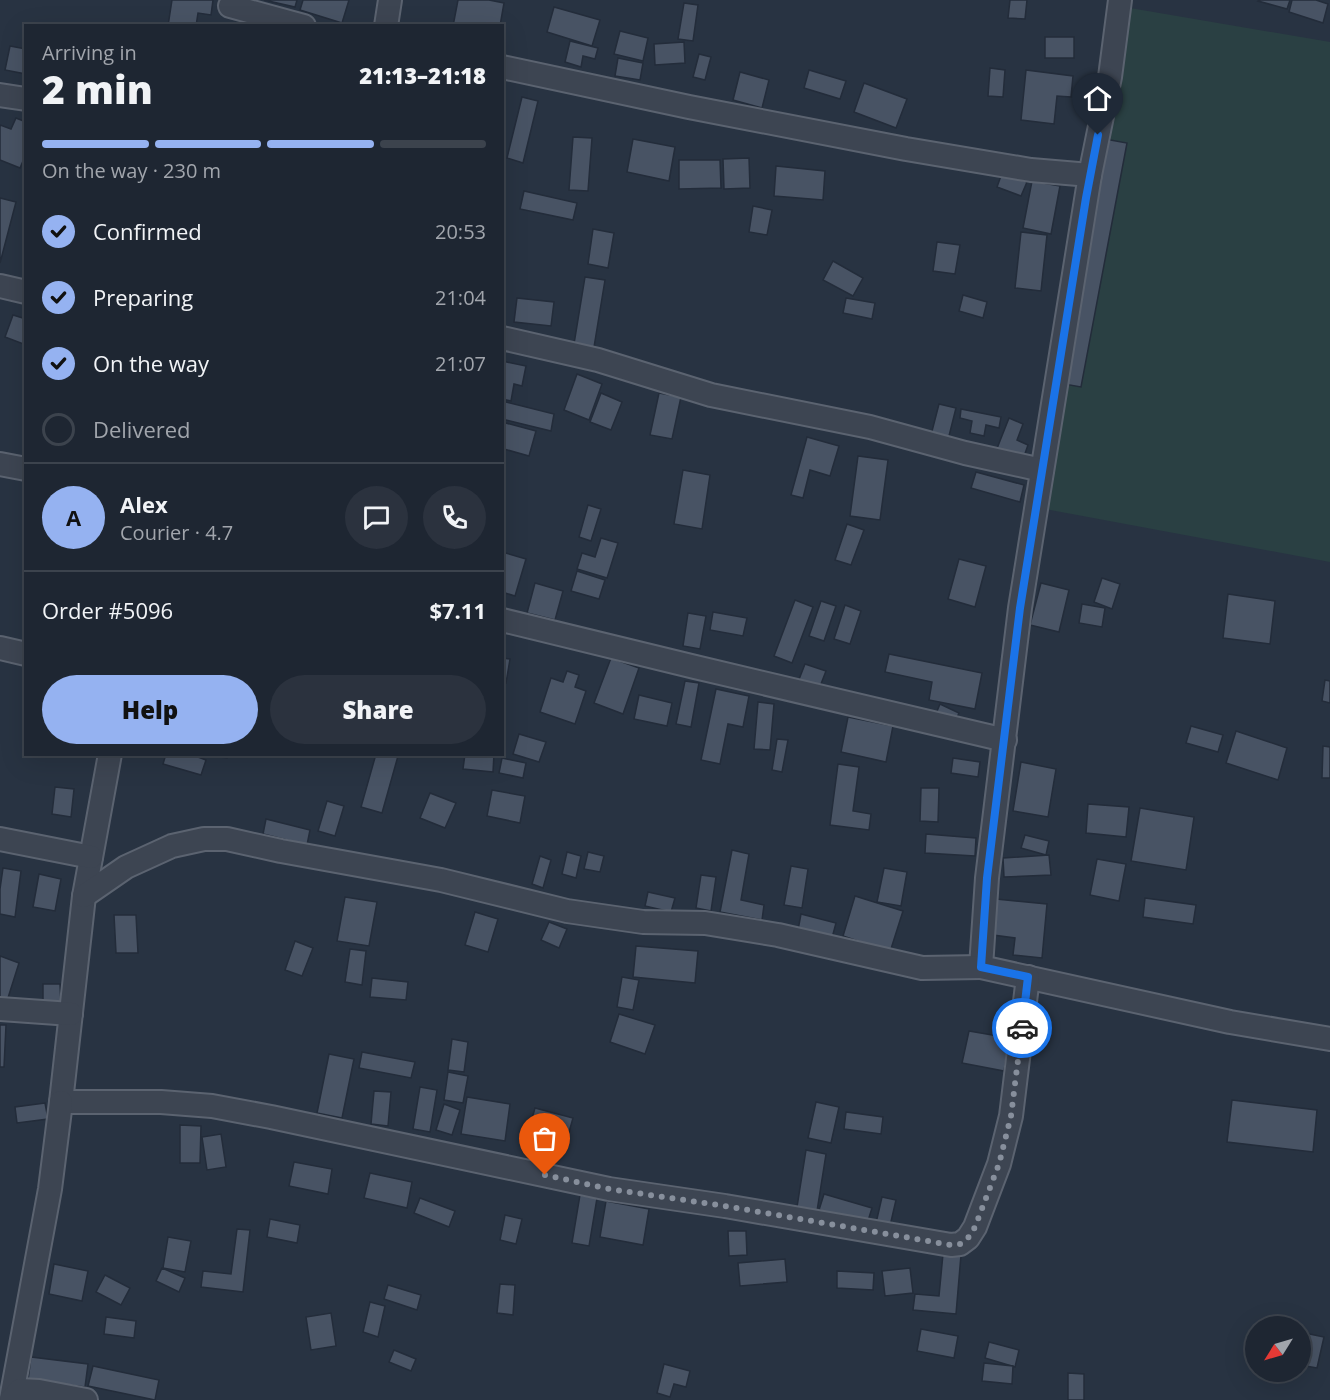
<!DOCTYPE html>
<html lang="en">
<head>
<meta charset="utf-8">
<style>
  body { margin:0; font-family:"Open Sans",sans-serif; background:#2b323e; color:#f1f3f6; height:100vh; display:flex; flex-direction:column; font-size:22px; white-space:nowrap }
  * { box-sizing:border-box; margin:0 }
  p { font-size:20px; color:#a1a5ac }
  .icon { flex:none; width:33px; height:33px; fill:none; stroke:currentColor; stroke-width:2; stroke-linecap:round; stroke-linejoin:round }
  .map { position:relative; flex:1; overflow:hidden }
  .sheet { position:absolute; left:24px; top:24px; width:480px; height:732px; display:flex; flex-direction:column; background:#1e2632; border-radius:0px; box-shadow:0 6px 24px #0002,0 0 0 2px #3c434d }
  .sheet>* { flex:none }
  .needle { width:39px; rotate:233deg }
  .fabs { position:absolute; left:1245px; top:1316px; display:grid; gap:12px }
  .fabs a { display:grid; place-items:center; width:66px; height:66px; border-radius:50%; background:#1e2632; box-shadow:0 6px 24px #0002,0 0 0 2px #3c434d; font-size:30px }
  .pin { position:absolute; display:grid; place-items:center; width:51px; height:51px; color:#fff; margin:-62px -26px; border-radius:50% 50% 50% 0; rotate:-45deg; box-shadow:0 0 6px #0007 }
  .pin .icon { rotate:45deg }
  .courier { position:absolute; display:grid; place-items:center; width:60px; height:60px; margin:-30px; border:4px solid #1a73e8; border-radius:50%; background:#fff; color:#222; box-shadow:0 2px 8px #0007 }
  .head em { font-style:normal; font-weight:800 }
  .head div { display:flex; flex-direction:column-reverse }
  .head { display:flex; align-items:center; justify-content:space-between; height:102px; padding:0 18px }
  h1 { font-size:39px; font-weight:800; line-height:45px }
  .bar { display:grid; grid-template-columns:repeat(4,1fr); gap:9px 6px; align-content:center; height:72px; padding:0 18px }
  .bar i { height:8px; border-radius:4px; background:#3c434d }
  .bar .active { background:#95b2f1 }
  .bar p { grid-column:span 4 }
  .line { display:flex; align-items:center; gap:15px; padding:0 18px; border-top:2px solid #3c434d }
  .line div { flex:1 }
  .round { display:grid; place-items:center; flex:none; width:63px; height:63px; border-radius:32px; background:#2b323e }
  ol { padding:0 18px; list-style:none }
  li { display:flex; align-items:center; gap:18px; height:66px }
  li p { margin-inline-start:auto }
  li .icon { padding:6px; border-radius:50%; background:#95b2f1; color:#111; stroke-width:4 }
  li:last-child { color:#a1a5ac }
  li i { width:33px; height:33px; border:3px solid #3c434d; border-radius:50% }
  .primary-button { display:flex; gap:12px; margin-top:auto; padding:12px 18px }
  .primary-button a { flex:1; height:69px; border-radius:36px; background:#95b2f1; color:#111; font-size:24px; font-weight:800; line-height:69px; text-align:center }
  .primary-button a+a { background:#2b323e; color:#f1f3f6 }
  .map>svg:first-child { display:block }
  .green { fill:#2a4043 }
  .building { fill:#485364; stroke:#232c3a; stroke-width:1.5 }
  .lines { fill:none; stroke-linecap:round; stroke-linejoin:round }
  .minor-casing { stroke:#5b6370; stroke-width:26 }
  .minor { stroke:#3d4552; stroke-width:22 }
  .done { stroke:#878f9c; stroke-width:6; stroke-dasharray:0 10.8 }
  .route { stroke:#1a73e8; stroke-width:8 }
</style>
</head>
<body>
<div class="map">
<svg width="1330" height="1400" viewBox="0 0 1330 1400">
  <rect width="100%" height="100%" fill="#283342"/>
  <path class="green" d="M1130,8L1330,42V562L1045,509Z"/>
  <g class="building">
    <path d="M172,0H213L211,15L198,13L196,26H168Z"/>
    <path d="M264,0H297L295,7Z"/>
    <path d="M303,0H349L342,23L300,10Z"/>
    <path d="M458,0H489L504,3L500,26H453Z"/>
    <path d="M1010,0H1027L1025,19L1008,18Z"/>
    <path d="M1259,0H1290L1287,9L1258,1Z"/>
    <path d="M1292,0H1316L1328,4L1323,23L1289,12Z"/>
    <path d="M684,3L698,5L693,41L678,39Z"/>
    <path d="M554,7L600,20L592,46L547,32Z"/>
    <path d="M620,31L648,38L643,61L614,54Z"/>
    <rect x="1045" y="37" width="29" height="21"/>
    <path d="M570,41L598,48L595,59L583,56L581,67L565,62Z"/>
    <path d="M684,42L685,63L655,65L654,44Z"/>
    <path d="M10,46L26,49V74L5,70Z"/>
    <path d="M699,54L711,57L705,80L693,77Z"/>
    <path d="M618,58L643,63L640,80L615,76Z"/>
    <path d="M990,68L1005,70L1003,97L988,96Z"/>
    <path d="M809,70L846,81L840,99L804,88Z"/>
    <path d="M1026,70L1073,76L1071,97L1057,96L1054,124L1021,120Z"/>
    <path d="M740,72L769,80L762,108L733,100Z"/>
    <path d="M864,83L907,99L896,128L854,112Z"/>
    <path d="M522,97L538,101L523,163L507,158Z"/>
    <path d="M16,118L26,122V154L20,168L0,160V125L11,129Z"/>
    <path d="M573,137L592,138L588,191L569,190Z"/>
    <path d="M633,139L675,147L669,181L627,172Z"/>
    <path d="M1105,139L1127,143L1081,387L1058,383Z"/>
    <path d="M749,158L750,188L724,189L723,159Z"/>
    <path d="M679,160H720L721,188L679,189Z"/>
    <path d="M776,166L825,171L823,200L774,196Z"/>
    <path d="M1002,173L1027,182L1021,196L997,187Z"/>
    <path d="M1032,181L1060,186L1051,234L1023,228Z"/>
    <path d="M524,191L577,203L573,220L520,209Z"/>
    <path d="M0,198L16,202L0,263Z"/>
    <path d="M753,206L772,210L767,235L749,232Z"/>
    <path d="M593,229L614,233L608,268L588,264Z"/>
    <path d="M1021,232L1047,235L1041,291L1015,288Z"/>
    <path d="M937,242L960,245L955,274L933,271Z"/>
    <path d="M833,261L863,278L853,296L823,280Z"/>
    <path d="M585,277L605,280L594,347L574,344Z"/>
    <path d="M963,295L987,302L983,318L959,311Z"/>
    <path d="M517,298L554,302L551,326L514,322Z"/>
    <path d="M846,298L875,303L872,319L843,313Z"/>
    <path d="M13,315L26,319V345L5,337Z"/>
    <path d="M502,361L526,366L522,386L514,384L511,401L502,399Z"/>
    <path d="M577,374L602,384L589,420L564,410Z"/>
    <path d="M601,393L622,402L611,430L590,422Z"/>
    <path d="M659,393L681,397L672,439L650,435Z"/>
    <path d="M502,401L554,414L551,431L502,419Z"/>
    <path d="M939,404L956,408L948,440L931,435Z"/>
    <path d="M961,409L1001,417L999,428L986,425L984,436L970,433L972,421L960,418Z"/>
    <path d="M1009,418L1023,424L1017,440L1028,445L1022,462L996,451Z"/>
    <path d="M502,422L536,431L529,456L504,449L502,456Z"/>
    <path d="M807,437L839,446L830,476L810,470L803,498L791,495Z"/>
    <path d="M858,456L888,460L880,520L850,516Z"/>
    <path d="M683,470L710,475L702,529L674,524Z"/>
    <path d="M976,472L1024,485L1020,502L971,488Z"/>
    <path d="M588,505L601,509L591,541L579,537Z"/>
    <path d="M847,524L864,530L851,565L835,560Z"/>
    <path d="M601,538L618,543L607,578L577,569L582,553L595,557Z"/>
    <path d="M502,552L526,559L515,596L502,592Z"/>
    <path d="M959,559L986,566L975,607L948,599Z"/>
    <path d="M577,571L605,580L599,599L571,591Z"/>
    <path d="M1102,578L1120,584L1112,609L1094,602Z"/>
    <path d="M535,583L563,591L555,620L527,613Z"/>
    <path d="M1041,583L1069,590L1059,632L1030,625Z"/>
    <path d="M1228,594L1275,601L1270,644L1223,638Z"/>
    <path d="M795,600L813,607L792,663L774,656Z"/>
    <path d="M821,601L836,606L824,641L809,636Z"/>
    <path d="M1082,604L1105,608L1102,627L1079,623Z"/>
    <path d="M845,605L861,611L850,644L834,639Z"/>
    <path d="M713,612L747,618L743,636L710,630Z"/>
    <path d="M688,613L706,616L700,649L683,646Z"/>
    <path d="M889,654L982,673L975,709L929,700L932,682L885,672Z"/>
    <path d="M502,658L510,659L506,683L502,682Z"/>
    <path d="M611,658L639,668L623,714L594,703Z"/>
    <path d="M805,664L826,671L819,689L798,682Z"/>
    <path d="M567,671L579,675L575,687L586,691L575,724L540,712L551,678L563,682Z"/>
    <path d="M1325,680L1330,681V703L1322,701Z"/>
    <path d="M685,681L699,683L691,727L676,724Z"/>
    <path d="M716,689L749,696L743,727L728,724L720,764L701,760Z"/>
    <path d="M639,695L672,703L667,726L634,719Z"/>
    <path d="M758,702L774,704L770,750L754,749Z"/>
    <path d="M940,704L959,713L954,724L935,716Z"/>
    <path d="M848,717L893,726L886,762L841,752Z"/>
    <path d="M1191,726L1223,735L1218,752L1186,743Z"/>
    <path d="M1236,731L1287,748L1278,780L1226,763Z"/>
    <path d="M519,734L546,742L539,762L513,754Z"/>
    <path d="M777,739L788,740L782,772L772,770Z"/>
    <path d="M1323,746L1330,747V778H1322Z"/>
    <path d="M166,754H190L206,760L201,775L163,764Z"/>
    <path d="M213,754H227V758L213,756Z"/>
    <path d="M376,754H392L398,756L382,813L361,807Z"/>
    <path d="M465,754H494L493,772L463,769Z"/>
    <path d="M502,758L526,763L523,778L499,773Z"/>
    <path d="M953,758L980,762L978,777L951,773Z"/>
    <path d="M1021,762L1056,769L1048,817L1013,811Z"/>
    <path d="M838,764L859,767L853,811L871,814L869,830L830,825Z"/>
    <path d="M55,787L74,789L71,817L52,814Z"/>
    <path d="M921,788H939L938,822L920,821Z"/>
    <path d="M492,790L525,796L520,823L487,816Z"/>
    <path d="M430,793L456,803L445,828L420,818Z"/>
    <path d="M327,801L344,806L335,836L318,831Z"/>
    <path d="M1088,804L1129,807L1126,837L1086,833Z"/>
    <path d="M1140,808L1194,817L1186,870L1131,861Z"/>
    <path d="M266,819L310,830L307,845L263,834Z"/>
    <path d="M926,834L976,838L975,856L925,853Z"/>
    <path d="M1025,835L1049,841L1046,855L1021,848Z"/>
    <path d="M732,850L749,854L741,900L764,905L762,920L720,912Z"/>
    <path d="M567,852L581,856L576,878L562,874Z"/>
    <path d="M588,852L604,856L600,872L584,869Z"/>
    <path d="M1049,855L1051,875L1004,877L1003,858Z"/>
    <path d="M540,856L551,860L543,888L532,884Z"/>
    <path d="M1097,859L1126,864L1119,901L1090,895Z"/>
    <path d="M791,866L808,869L802,908L784,905Z"/>
    <path d="M3,868L21,871L15,917L0,914V889Z"/>
    <path d="M884,868L907,872L901,906L877,902Z"/>
    <path d="M39,874L61,879L55,911L33,907Z"/>
    <path d="M701,875L716,877L711,911L696,908Z"/>
    <path d="M648,892L675,898L671,912L645,906Z"/>
    <path d="M855,896L903,911L890,952L843,936Z"/>
    <path d="M345,897L377,902L369,946L337,941Z"/>
    <path d="M1145,898L1196,905L1193,924L1143,917Z"/>
    <path d="M996,899L1047,904L1042,958L1013,955L1015,938L993,935Z"/>
    <path d="M475,912L498,919L488,952L465,945Z"/>
    <path d="M801,914L836,923L832,938L798,930Z"/>
    <path d="M114,915H136L138,953H116Z"/>
    <path d="M549,922L567,929L559,948L541,940Z"/>
    <path d="M295,941L313,948L302,976L285,970Z"/>
    <path d="M636,946L698,951L695,983L633,977Z"/>
    <path d="M350,949L366,951L362,985L345,982Z"/>
    <path d="M0,956L19,963L7,1001L0,999Z"/>
    <path d="M622,977L639,980L633,1010L617,1007Z"/>
    <path d="M372,978L408,982L406,1000L370,997Z"/>
    <path d="M43,984H60L61,1006H43Z"/>
    <path d="M619,1014L655,1025L645,1054L610,1042Z"/>
    <path d="M0,1025H6L4,1067H0Z"/>
    <path d="M969,1031L1010,1038L1004,1071L962,1063Z"/>
    <path d="M452,1039L468,1042L464,1072L448,1070Z"/>
    <path d="M362,1052L415,1062L411,1078L359,1068Z"/>
    <path d="M329,1054L354,1059L342,1118L317,1113Z"/>
    <path d="M448,1072L468,1076L463,1103L444,1100Z"/>
    <path d="M420,1087L437,1090L430,1132L413,1129Z"/>
    <path d="M374,1091L391,1092L388,1126L371,1124Z"/>
    <path d="M467,1097L510,1104L505,1141L461,1134Z"/>
    <path d="M1232,1100L1317,1110L1313,1152L1227,1142Z"/>
    <path d="M816,1102L839,1107L831,1143L808,1138Z"/>
    <path d="M45,1103L48,1119L17,1123L15,1107Z"/>
    <path d="M444,1104L460,1110L452,1135L436,1130Z"/>
    <path d="M535,1108L573,1118L566,1143L528,1133Z"/>
    <path d="M846,1112L883,1117L881,1134L844,1129Z"/>
    <path d="M180,1125L201,1126L200,1163H180Z"/>
    <path d="M221,1134L226,1167L207,1170L202,1137Z"/>
    <path d="M806,1150L826,1154L817,1211L797,1207Z"/>
    <path d="M294,1162L332,1169L328,1194L289,1186Z"/>
    <path d="M370,1173L412,1182L407,1208L364,1198Z"/>
    <path d="M824,1194L872,1208L867,1224L819,1210Z"/>
    <path d="M580,1195L597,1198L589,1246L572,1243Z"/>
    <path d="M882,1197L896,1200L890,1226L876,1223Z"/>
    <path d="M420,1198L455,1211L449,1227L414,1213Z"/>
    <path d="M606,1201L649,1209L643,1245L600,1237Z"/>
    <path d="M505,1215L522,1219L516,1244L500,1240Z"/>
    <path d="M270,1219L300,1225L297,1243L267,1237Z"/>
    <path d="M237,1229L250,1230L243,1292L201,1287L203,1271L231,1274Z"/>
    <path d="M728,1231H746L747,1255L729,1256Z"/>
    <path d="M168,1237L191,1241L185,1272L163,1268Z"/>
    <path d="M943,1254L961,1255L956,1314L913,1310L915,1294L939,1296Z"/>
    <path d="M785,1259L787,1282L740,1286L738,1263Z"/>
    <path d="M54,1264L88,1271L82,1301L49,1294Z"/>
    <path d="M162,1268L185,1278L179,1292L156,1281Z"/>
    <path d="M910,1268L913,1293L885,1296L882,1271Z"/>
    <path d="M837,1271L874,1273L873,1290L837,1288Z"/>
    <path d="M105,1275L130,1288L121,1305L96,1292Z"/>
    <path d="M500,1284L515,1285L513,1315L497,1313Z"/>
    <path d="M388,1285L421,1295L417,1310L384,1299Z"/>
    <path d="M370,1302L385,1306L378,1337L363,1332Z"/>
    <path d="M331,1313L336,1346L311,1350L306,1317Z"/>
    <path d="M106,1317L136,1321L134,1338L104,1334Z"/>
    <path d="M921,1329L958,1336L954,1358L917,1351Z"/>
    <path d="M1300,1332L1324,1337L1317,1368L1300,1365Z"/>
    <path d="M989,1342L1019,1350L1015,1367L985,1358Z"/>
    <path d="M394,1350L416,1359L411,1371L389,1362Z"/>
    <path d="M31,1357L88,1364L85,1387L28,1380Z"/>
    <path d="M984,1363L1013,1366L1012,1384L982,1381Z"/>
    <path d="M664,1364L690,1371L686,1387L674,1384L670,1397L657,1393Z"/>
    <path d="M93,1366L159,1380L155,1400L88,1386Z"/>
    <path d="M1068,1373L1084,1374V1400H1068Z"/>
  </g>
  <g class="lines">
    <defs>
      <g id="minor">
        <path d="M1120,0L1110,77L1090,175L1020,608L987,878L981,967L1230,1022L1330,1039"/>
        <path d="M230,6L304,26"/>
        <path d="M386,26L390,0"/>
        <path d="M502,67L689,107L906,149L1031,170L1090,175"/>
        <path d="M0,95L26,99"/>
        <path d="M0,286L26,292"/>
        <path d="M502,338L598,360L711,395L870,427L965,453L1042,470"/>
        <path d="M0,464L26,469"/>
        <path d="M502,620L695,667L1005,740"/>
        <path d="M0,648L26,654"/>
        <path d="M110,754L84,896L61,1102H161L212,1106L271,1117L609,1189L725,1206L951,1245L960,1244L968,1238L975,1227L999,1164L1011,1116L1028,977"/>
        <path d="M0,839L91,857"/>
        <path d="M84,896L126,867L172,846L204,839H227L281,851L441,880L567,911L643,922L705,923L778,935L922,968L981,967"/>
        <path d="M0,1009L71,1014"/>
        <path d="M11,1399L50,1189L61,1102"/>
        <path d="M11,1400L20,1390L39,1391L86,1400"/>
      </g>
    </defs>
    <use href="#minor" class="minor-casing"/>
    <use href="#minor" class="minor"/>
  </g>
  <g class="lines">
    <path class="done" d="M545,1175L609,1189L725,1206L951,1245L960,1244L968,1238L975,1227L999,1164L1011,1116L1022,1028"/>
    <path class="route" d="M1022,1028L1028,977L981,967L987,878L1020,608L1086,198L1098,135"/>
  </g>
</svg>
<div class="fabs">
<a><svg class="needle" viewBox="-14 -14 28 28"><path d="M0-13l5 13h-10z" fill="#e53935"/><path d="M0 13l5-13h-10z" fill="#a1a5ac"/></svg></a>
</div>
<div class="pin" style="left:545px;top:1175px;background:#ea580c"><svg class="icon" aria-label="bag" viewBox="0 0 24 24"><path d="M5 8h14l-1 12H6zM9 8a3 3 0 0 1 6 0"/></svg></div>
<div class="pin" style="left:1098px;top:135px;background:#1f2937"><svg class="icon" aria-label="home" viewBox="0 0 24 24"><path d="M3 11l9-7 9 7M6 9v11h12V9"/></svg></div>
<div class="courier" style="left:1022px;top:1028px"><svg class="icon" aria-label="car" viewBox="0 0 24 24"><path d="M5 17H2v-5l4-1 3-4h7l3 4 3 1v5h-3M9 17h6M6 11h13"/><circle cx="7" cy="17" r="2"/><circle cx="17" cy="17" r="2"/></svg></div>
<section class="sheet">
<div class="head"><div><h1>2 min</h1><p>Arriving in</p></div><em>21:13–21:18</em></div>
<div class="bar"><i class="active"></i><i class="active"></i><i class="active"></i><i></i><p>On the way · 230 m</p></div>
<ol>
<li><svg class="icon" aria-label="check" viewBox="0 0 24 24"><path d="M5 12l5 5 9-10"/></svg>Confirmed<p>20:53</p></li>
<li><svg class="icon" aria-label="check" viewBox="0 0 24 24"><path d="M5 12l5 5 9-10"/></svg>Preparing<p>21:04</p></li>
<li><svg class="icon" aria-label="check" viewBox="0 0 24 24"><path d="M5 12l5 5 9-10"/></svg>On the way<p>21:07</p></li>
<li><i></i>Delivered</li>
</ol>
<div class="line" style="height:108px"><b class="round" style="background:#95b2f1;color:#111">A</b><div><b>Alex</b><p>Courier · 4.7</p></div><a class="round"><svg class="icon" aria-label="chat" viewBox="0 0 24 24"><path d="M4 5h16v11H9l-5 4z"/></svg></a><a class="round"><svg class="icon" aria-label="phone" viewBox="0 0 24 24"><path d="M5 4h4l2 5-3 2q2 4 5 5l2-3 5 2v4C11 20 4 13 5 4z"/></svg></a></div>
<div class="line" style="height:78px"><div>Order #5096</div><b>$7.11</b></div>
<div class="primary-button"><a>Help</a><a>Share</a></div>
</section>
</div>
</body>
</html>
